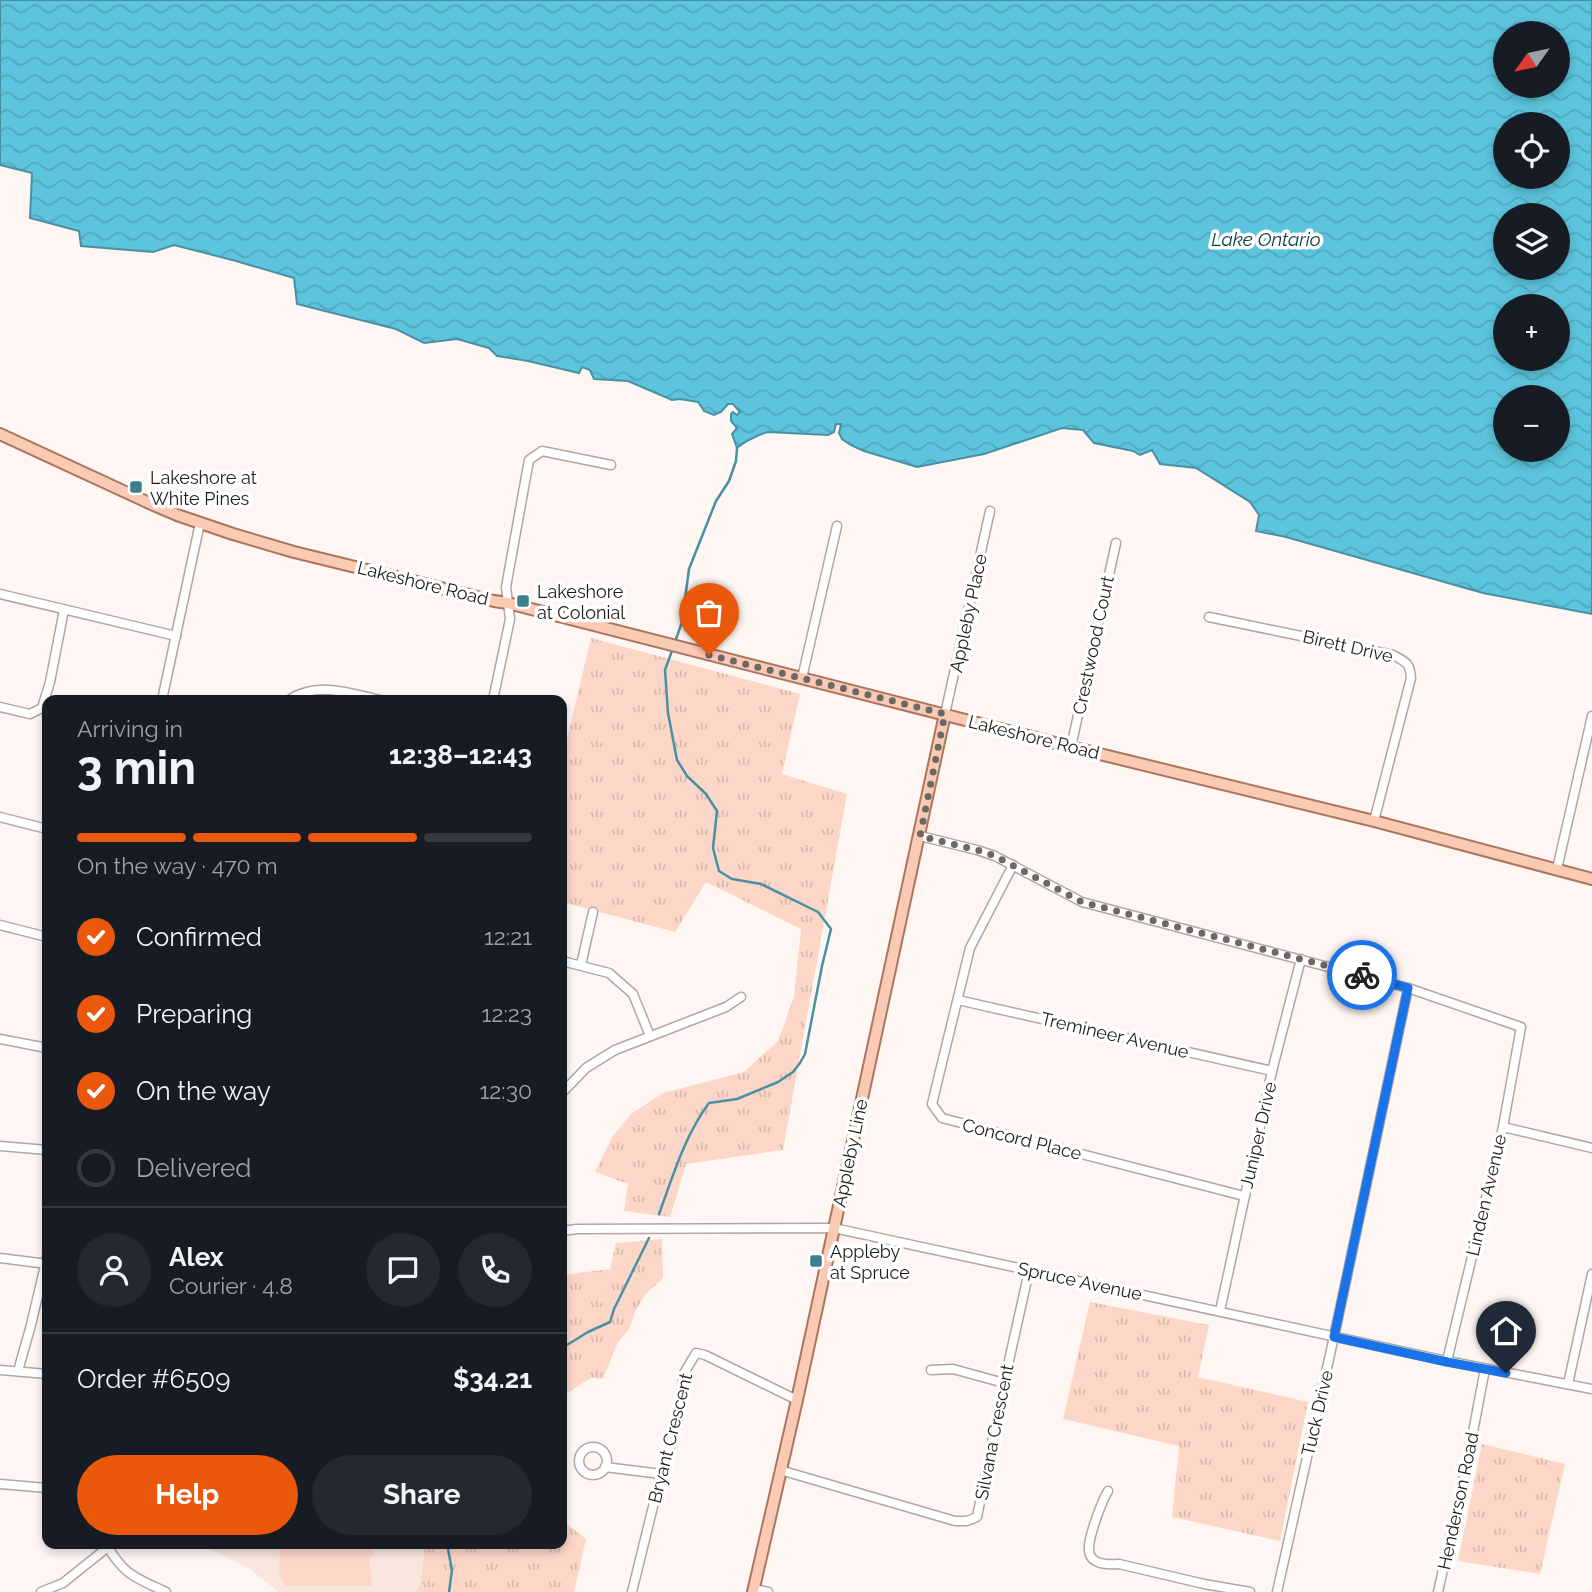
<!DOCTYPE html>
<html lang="en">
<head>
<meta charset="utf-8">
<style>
  body { margin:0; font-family:Raleway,sans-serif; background:#242831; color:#f1f3f6; height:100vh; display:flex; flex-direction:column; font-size:26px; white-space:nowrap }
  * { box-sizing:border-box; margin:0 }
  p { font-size:23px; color:#9ea1a6 }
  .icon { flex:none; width:38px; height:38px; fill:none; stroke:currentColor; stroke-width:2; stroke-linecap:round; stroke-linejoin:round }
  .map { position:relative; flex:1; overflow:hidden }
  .drawer { position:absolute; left:42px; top:695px; width:525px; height:854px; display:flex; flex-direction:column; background:#171b24; border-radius:14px; box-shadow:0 4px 10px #0003 }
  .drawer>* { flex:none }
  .needle { width:46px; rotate:237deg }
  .controls { position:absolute; left:1493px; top:21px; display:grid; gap:14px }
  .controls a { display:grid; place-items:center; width:77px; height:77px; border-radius:50%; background:#171b24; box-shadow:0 4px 10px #0003; font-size:35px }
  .pin { position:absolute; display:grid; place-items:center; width:60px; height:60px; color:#fff; margin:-72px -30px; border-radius:50% 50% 50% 0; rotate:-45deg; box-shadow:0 0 7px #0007 }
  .pin .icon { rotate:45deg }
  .courier { position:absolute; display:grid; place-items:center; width:70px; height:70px; margin:-35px; border:5px solid #1a73e8; border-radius:50%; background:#fff; color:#222; box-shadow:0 2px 9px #0007 }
  .overview em { font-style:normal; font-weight:700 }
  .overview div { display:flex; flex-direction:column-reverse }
  .overview { display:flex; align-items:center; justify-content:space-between; height:119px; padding:0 35px }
  h1 { font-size:46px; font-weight:700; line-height:52px }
  .bar { display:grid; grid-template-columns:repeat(4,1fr); gap:10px 7px; align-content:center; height:84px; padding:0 35px }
  .bar i { height:9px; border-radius:5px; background:#363941 }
  .bar .on { background:#ea580c }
  .bar p { grid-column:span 4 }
  .line { display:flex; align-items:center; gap:18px; padding:0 35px; border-top:2px solid #363941 }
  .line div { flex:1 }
  .round { display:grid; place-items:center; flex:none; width:74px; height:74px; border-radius:37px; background:#242831 }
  ol { padding:0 35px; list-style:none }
  li { display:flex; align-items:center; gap:21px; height:77px }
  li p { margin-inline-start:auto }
  li .icon { padding:7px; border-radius:50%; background:#ea580c; color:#fff; stroke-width:4 }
  li:last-child { color:#9ea1a6 }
  li i { width:38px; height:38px; border:4px solid #363941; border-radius:50% }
  .primary-button { display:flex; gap:14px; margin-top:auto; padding:14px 35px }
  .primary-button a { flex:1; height:80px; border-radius:42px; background:#ea580c; color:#fff; font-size:28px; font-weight:700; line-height:80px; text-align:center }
  .primary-button a+a { background:#242831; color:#f1f3f6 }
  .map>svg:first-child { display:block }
  .built { fill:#f9e7df }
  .grass { fill:#fcd7c7 }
  .park { fill:url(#park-tufts) }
  .water { fill:url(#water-waves); stroke:#4991a2; stroke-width:2; fill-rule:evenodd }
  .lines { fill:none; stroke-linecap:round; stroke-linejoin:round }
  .stream { stroke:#4991a2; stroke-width:2.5 }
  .minor-casing { stroke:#b0a6a2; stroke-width:11 }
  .major-casing { stroke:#ac765e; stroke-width:14 }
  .minor { stroke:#fff; stroke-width:8 }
  .major { stroke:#fbcab5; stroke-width:10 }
  .done { stroke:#6c6865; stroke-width:7; stroke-dasharray:0 12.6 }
  .route { stroke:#1a73e8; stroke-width:9 }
  .poi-dot { fill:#3c7f8f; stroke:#fff; stroke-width:2.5 }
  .labels { text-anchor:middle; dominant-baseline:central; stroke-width:7; stroke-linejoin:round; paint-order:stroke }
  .poi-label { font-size:18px; fill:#1e1b19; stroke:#fff; text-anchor:start }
  .street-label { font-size:18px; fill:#1e1b19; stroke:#fff }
  .water-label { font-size:19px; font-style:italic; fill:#093b45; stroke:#fff }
</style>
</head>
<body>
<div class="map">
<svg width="1592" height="1592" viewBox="0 0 1592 1592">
  <defs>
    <pattern id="park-tufts" width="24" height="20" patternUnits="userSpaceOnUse" patternTransform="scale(1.75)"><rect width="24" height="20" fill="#fcd7c7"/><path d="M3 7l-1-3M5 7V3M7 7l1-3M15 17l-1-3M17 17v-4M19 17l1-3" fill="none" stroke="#d8b8aa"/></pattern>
    <pattern id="water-waves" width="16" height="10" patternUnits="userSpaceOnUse" patternTransform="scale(1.75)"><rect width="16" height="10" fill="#5cc4dc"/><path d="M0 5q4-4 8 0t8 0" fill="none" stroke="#50a8bc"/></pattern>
  </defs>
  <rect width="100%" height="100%" fill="#fef6f2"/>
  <path class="built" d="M201,1544H425L421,1581L416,1592H278L250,1569Z"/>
  <path class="grass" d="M276,1544H374L373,1557H369L372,1586H286L279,1573L280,1549L276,1548Z"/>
  <g class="park">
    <path d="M591,638L800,694L782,774L847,794L783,1150L686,1164L670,1217L624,1211L628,1184L595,1172L613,1136L631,1114L663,1093L744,1072L778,1041L794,997L801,929L706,882L675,932L562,902V760Z"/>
    <path d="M662,1239L663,1278L644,1296L635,1312L629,1329L618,1342L603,1379L591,1378L562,1396V1275L610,1269L616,1243Z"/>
    <path d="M1090,1302L1209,1325L1198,1377L1308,1402L1280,1541L1172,1517L1179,1446L1063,1419Z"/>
    <path d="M1482,1444L1565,1464L1540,1574L1458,1561Z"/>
    <path d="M562,1520L586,1539L574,1592H416L421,1581L425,1544H562Z"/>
  </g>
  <path class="water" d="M0,0H1592V614L1483,593L1286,537L1256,531L1259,515L1250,502L1196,468L1160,464L1152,450L1140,455L1133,451L1094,443L1083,430L1062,428L984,454L917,467L864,451L851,445L842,439L839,433L841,424H836L834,432L828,435L768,432C760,434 743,442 737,448L732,434L737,428L731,421V414L733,412L737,415L740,412L733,404H728L721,412L714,415L704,411L698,402L680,399L672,400L628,381L594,379L590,370L582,367L579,373L528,361L497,356L489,348L457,339L424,343L396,329L297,304L294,278L236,261L174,245L153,252L81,246L79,231L30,218L32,173L0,165ZM1558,33V86H1505V33ZM1558,124V177H1505V124ZM1558,215V268H1505V215ZM1558,306V359H1505V306ZM1558,397V450H1505V397Z"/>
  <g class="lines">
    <g class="stream">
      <path d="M675,642L682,622L689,569L716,501L729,481L736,461L737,448"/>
      <path d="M659,1214C673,1176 685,1135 709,1103L737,1099L778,1082L793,1072L800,1063L805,1054L822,966L831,929L818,912L761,884L732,879L719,871L713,848L717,811L706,794L687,776L677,760L668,713L665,670L673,648"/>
      <path d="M562,1348L588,1332L610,1322L614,1309L649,1238"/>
      <path d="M447,1544L452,1570L449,1592"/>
    </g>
    <defs>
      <g id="minor">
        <path d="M0,594L176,636"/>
        <path d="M1209,617L1393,655C1406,662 1410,663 1411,678L1374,821"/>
        <path d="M802,678L837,526"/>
        <path d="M162,700L200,523"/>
        <path d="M289,700C316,681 351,693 380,700"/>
        <path d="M493,700L510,619L506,587L529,460L542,451L611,465"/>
        <path d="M0,707L30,714L42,708L50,682L64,610"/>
        <path d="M945,714L990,511"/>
        <path d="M1071,747L1116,543"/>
        <path d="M0,817L47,829"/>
        <path d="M920,836L977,850L995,856L1082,902L1408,988L1521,1027L1503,1127L1447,1361"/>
        <path d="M1013,865L970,948L932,1104L942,1118L1244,1196"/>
        <path d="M1557,869L1592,716"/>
        <path d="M0,925L47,937"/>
        <path d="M562,961L609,973L633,994L650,1036"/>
        <path d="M581,965L593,912"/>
        <path d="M958,1000L1272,1071"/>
        <path d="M0,1039L47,1048"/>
        <path d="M562,1093L586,1068L615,1050L726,1007L741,997"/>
        <path d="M1503,1127L1592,1148"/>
        <path d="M0,1146L47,1150"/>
        <path d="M562,1231L577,1229L834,1228L1447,1361L1592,1389"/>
        <path d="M0,1258L47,1264"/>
        <path d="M1220,1311L1272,1071L1301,959"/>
        <path d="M0,1370L47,1374"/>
        <path d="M931,1370L953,1369L1004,1383"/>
        <path d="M18,1371L31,1325L47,1257"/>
        <path d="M1568,1384L1592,1274"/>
        <circle cx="593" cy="1461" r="14"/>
        <path d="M605,1467L661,1474"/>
        <path d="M780,1470L955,1521H967L977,1517L1004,1383L1029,1271"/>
        <path d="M0,1484L47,1488"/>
        <path d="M1108,1491C1102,1501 1099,1511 1095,1522C1086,1549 1082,1567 1119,1564L1204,1584L1250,1592"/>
        <path d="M106,1544C124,1575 134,1577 166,1592"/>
        <path d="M754,1589L768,1592"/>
        <path d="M41,1592L63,1583L108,1547"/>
        <path d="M632,1592L661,1474L680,1415L683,1375L696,1353L705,1355L797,1400"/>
        <path d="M1277,1592L1337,1323L1408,988"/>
        <path d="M1438,1592L1469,1453L1485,1369"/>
      </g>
      <g id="major">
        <path d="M0,434L147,502L177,515L233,534L294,552L494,601L508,603L1071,747L1374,821L1592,879"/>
        <path d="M753,1592L797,1400L945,714"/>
      </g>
    </defs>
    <use href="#minor" class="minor-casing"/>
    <use href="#major" class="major-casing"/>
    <use href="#minor" class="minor"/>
    <use href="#major" class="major"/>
  </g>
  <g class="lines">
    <path class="done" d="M709,655L945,714L920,836L977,850L995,856L1082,902L1362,975"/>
    <path class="route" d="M1362,975L1408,988L1334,1337L1447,1362L1506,1373"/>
  </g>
  <g class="poi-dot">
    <rect x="129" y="480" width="14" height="14" rx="3.5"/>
    <rect x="516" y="594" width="14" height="14" rx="3.5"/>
    <rect x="809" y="1254" width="14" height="14" rx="3.5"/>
  </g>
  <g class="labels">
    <g class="poi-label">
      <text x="150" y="477">Lakeshore at<tspan x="150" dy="21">White Pines</tspan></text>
      <text x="537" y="591">Lakeshore<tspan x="537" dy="21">at Colonial</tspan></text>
      <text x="830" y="1251">Appleby<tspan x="830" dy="21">at Spruce</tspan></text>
    </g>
    <g class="street-label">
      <text transform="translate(423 583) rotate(14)">Lakeshore Road</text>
      <text transform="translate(968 613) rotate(-78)">Appleby Place</text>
      <text transform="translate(1093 645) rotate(-78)">Crestwood Court</text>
      <text transform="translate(1348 646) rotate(13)">Birett Drive</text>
      <text transform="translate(1034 737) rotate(14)">Lakeshore Road</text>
      <text transform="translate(1115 1035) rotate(13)">Tremineer Avenue</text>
      <text transform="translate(1258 1135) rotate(-77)">Juniper Drive</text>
      <text transform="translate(1022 1139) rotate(14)">Concord Place</text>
      <text transform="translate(850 1153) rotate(-78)">Appleby Line</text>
      <text transform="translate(1486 1195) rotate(-77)">Linden Avenue</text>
      <text transform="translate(1080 1281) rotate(12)">Spruce Avenue</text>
      <text transform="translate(1317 1413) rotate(-77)">Tuck Drive</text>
      <text transform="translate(994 1432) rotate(-79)">Silvana Crescent</text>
      <text transform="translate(670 1438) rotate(-76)">Bryant Crescent</text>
      <text transform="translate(1458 1501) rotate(-78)">Henderson Road</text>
    </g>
    <g class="water-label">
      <text x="1266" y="239">Lake Ontario</text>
    </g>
  </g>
</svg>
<div class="controls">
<a><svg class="needle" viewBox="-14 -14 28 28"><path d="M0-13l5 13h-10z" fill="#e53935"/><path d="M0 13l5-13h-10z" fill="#9ea1a6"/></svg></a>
<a><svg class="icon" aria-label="locate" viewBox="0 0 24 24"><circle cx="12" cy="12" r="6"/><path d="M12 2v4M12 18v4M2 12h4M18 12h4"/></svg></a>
<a><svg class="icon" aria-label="layers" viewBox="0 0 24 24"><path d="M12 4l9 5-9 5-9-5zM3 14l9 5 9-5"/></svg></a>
<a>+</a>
<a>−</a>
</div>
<div class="pin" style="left:709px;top:655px;background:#ea580c"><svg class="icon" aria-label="bag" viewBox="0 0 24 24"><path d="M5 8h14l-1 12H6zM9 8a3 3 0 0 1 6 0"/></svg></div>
<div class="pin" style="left:1506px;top:1373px;background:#1f2937"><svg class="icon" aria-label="home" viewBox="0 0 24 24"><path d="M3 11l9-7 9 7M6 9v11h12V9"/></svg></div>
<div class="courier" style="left:1362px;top:975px"><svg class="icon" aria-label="bike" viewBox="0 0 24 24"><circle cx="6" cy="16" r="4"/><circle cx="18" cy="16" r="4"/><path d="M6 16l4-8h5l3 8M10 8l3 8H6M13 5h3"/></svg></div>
<section class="drawer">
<div class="overview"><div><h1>3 min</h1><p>Arriving in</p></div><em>12:38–12:43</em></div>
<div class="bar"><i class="on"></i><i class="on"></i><i class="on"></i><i></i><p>On the way · 470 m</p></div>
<ol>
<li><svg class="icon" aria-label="check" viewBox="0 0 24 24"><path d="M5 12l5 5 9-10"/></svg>Confirmed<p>12:21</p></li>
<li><svg class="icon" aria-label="check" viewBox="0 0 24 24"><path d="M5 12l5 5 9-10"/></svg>Preparing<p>12:23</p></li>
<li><svg class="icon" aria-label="check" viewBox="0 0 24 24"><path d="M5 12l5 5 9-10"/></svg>On the way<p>12:30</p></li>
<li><i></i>Delivered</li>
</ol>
<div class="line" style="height:126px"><a class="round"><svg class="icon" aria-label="person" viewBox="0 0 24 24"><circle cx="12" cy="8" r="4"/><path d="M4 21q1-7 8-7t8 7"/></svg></a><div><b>Alex</b><p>Courier · 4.8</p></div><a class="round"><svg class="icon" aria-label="chat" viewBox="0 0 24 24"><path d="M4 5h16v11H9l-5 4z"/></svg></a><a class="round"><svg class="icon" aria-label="phone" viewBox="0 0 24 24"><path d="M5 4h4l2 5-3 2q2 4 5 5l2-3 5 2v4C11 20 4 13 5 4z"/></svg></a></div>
<div class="line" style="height:91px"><div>Order #6509</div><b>$34.21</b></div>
<div class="primary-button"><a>Help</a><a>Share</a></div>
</section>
</div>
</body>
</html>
